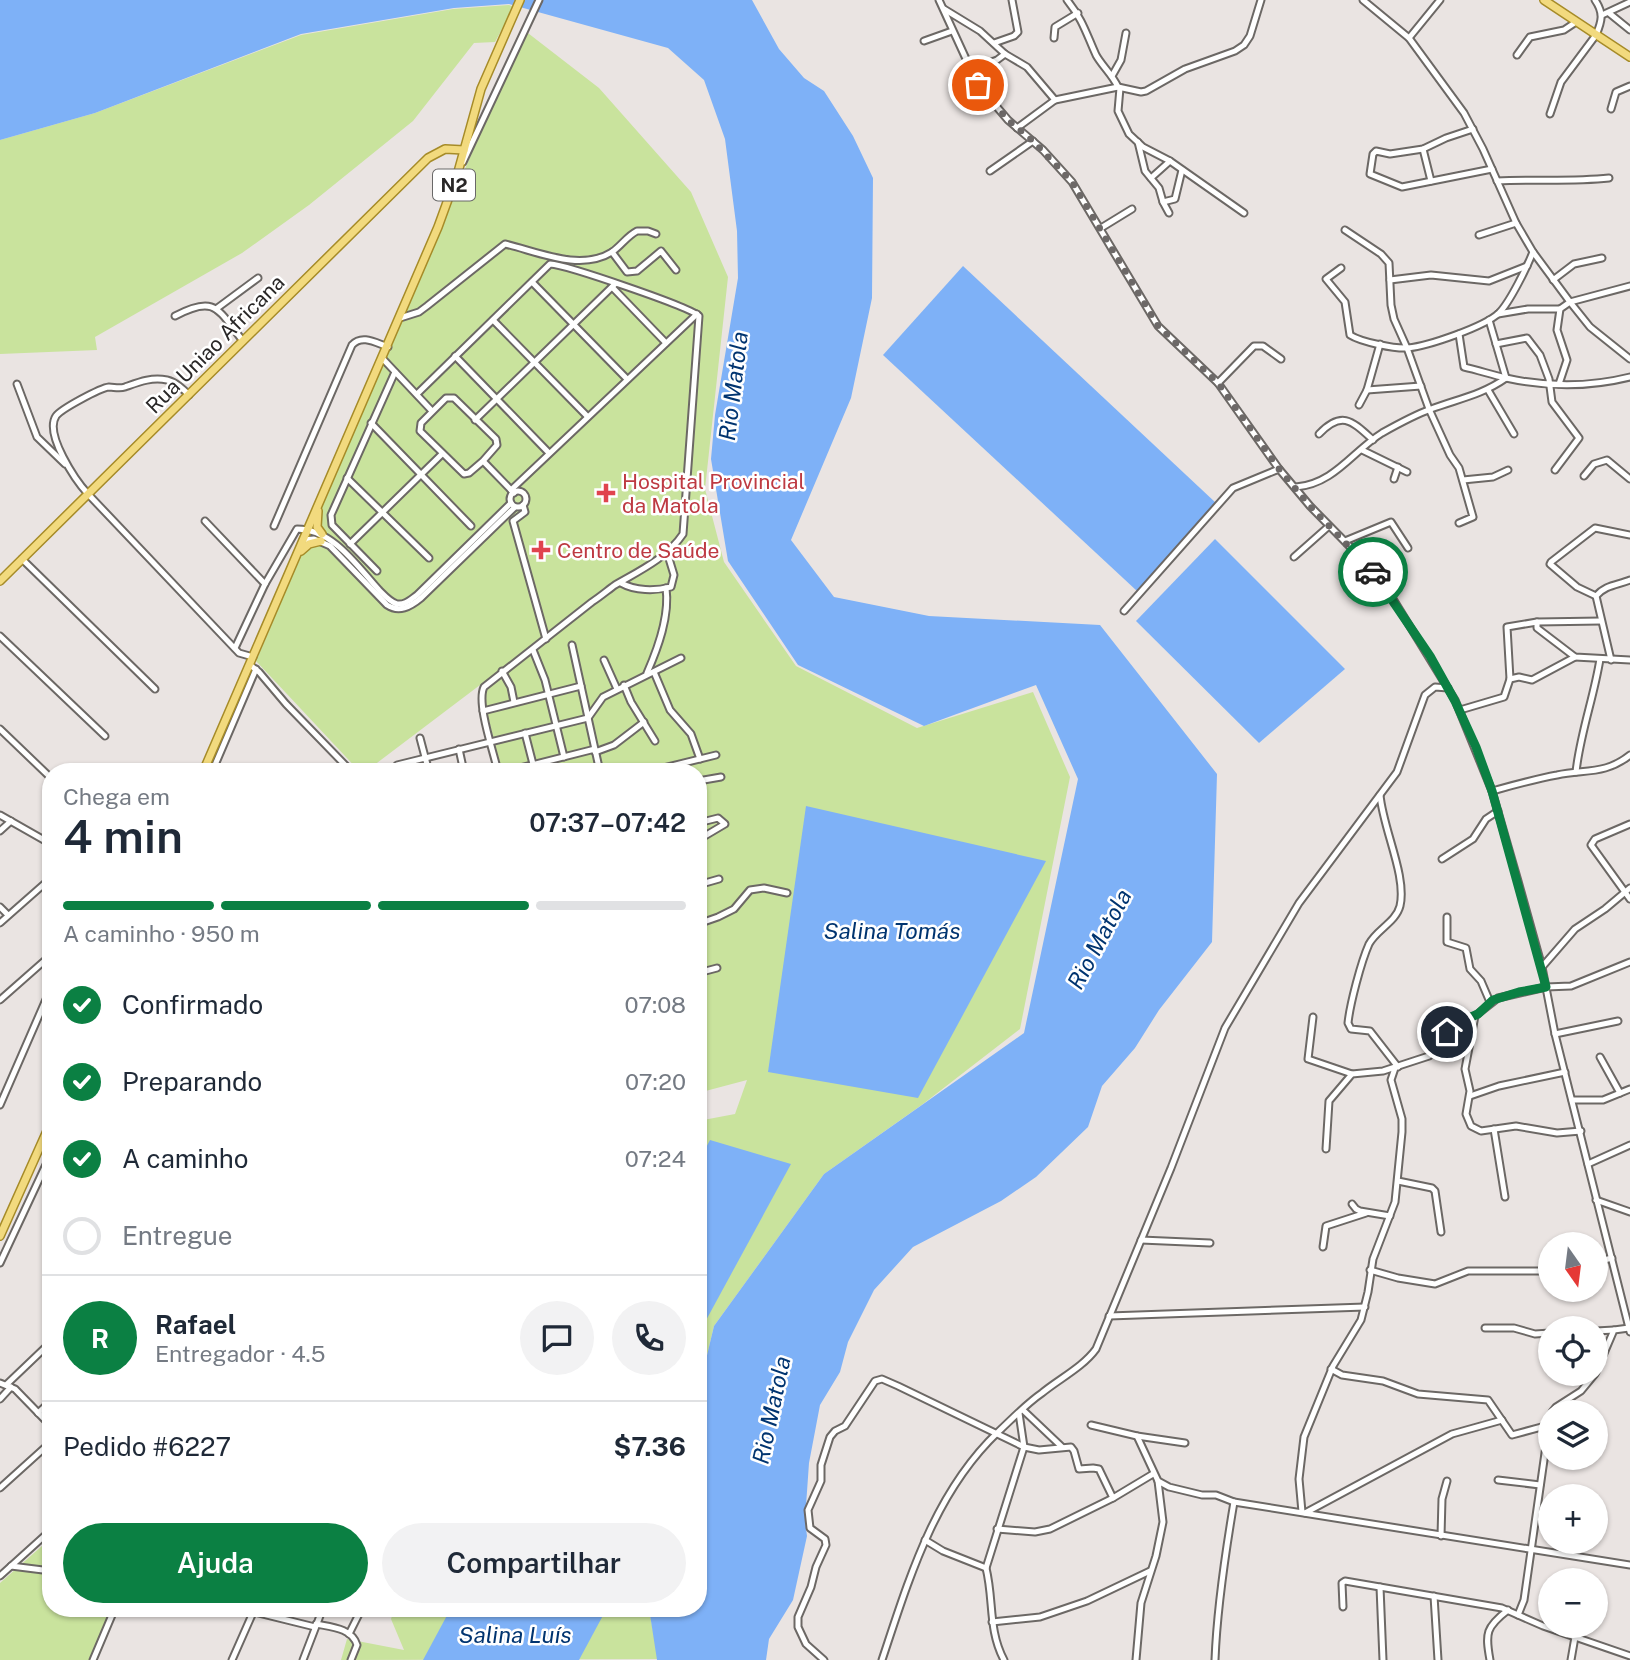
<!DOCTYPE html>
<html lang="pt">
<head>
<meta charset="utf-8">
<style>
  body { margin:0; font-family:"Public Sans",sans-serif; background:#f2f2f3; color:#1f2937; height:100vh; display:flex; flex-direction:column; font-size:26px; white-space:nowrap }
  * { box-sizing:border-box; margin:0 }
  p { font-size:23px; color:#747a83 }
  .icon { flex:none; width:38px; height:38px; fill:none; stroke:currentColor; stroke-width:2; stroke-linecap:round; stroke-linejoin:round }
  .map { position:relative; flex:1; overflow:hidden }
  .drawer { position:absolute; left:42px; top:763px; width:665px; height:854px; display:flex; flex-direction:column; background:#fff; border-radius:28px; box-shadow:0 2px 5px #0004 }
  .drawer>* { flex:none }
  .needle { width:46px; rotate:166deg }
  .buttons { position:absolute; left:1538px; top:1232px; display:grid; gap:14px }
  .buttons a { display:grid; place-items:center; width:70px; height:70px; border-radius:50%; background:#fff; box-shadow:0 2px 5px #0004; font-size:35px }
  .pin { position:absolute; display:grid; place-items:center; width:60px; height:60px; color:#fff; margin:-30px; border:4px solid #fff; border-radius:50%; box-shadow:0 2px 7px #0007 }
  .courier { position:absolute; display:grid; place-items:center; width:70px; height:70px; margin:-35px; border:5px solid #0b8043; border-radius:50%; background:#fff; color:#222; box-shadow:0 2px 9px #0007 }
  .headline em { font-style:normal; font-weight:600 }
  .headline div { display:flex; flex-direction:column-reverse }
  .headline { display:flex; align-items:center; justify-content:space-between; height:119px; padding:0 21px }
  h1 { font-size:46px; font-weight:600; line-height:52px }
  .bar { display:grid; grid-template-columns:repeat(4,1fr); gap:10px 7px; align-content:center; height:84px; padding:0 21px }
  .bar i { height:9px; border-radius:5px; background:#e0e1e3 }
  .bar .current { background:#0b8043 }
  .bar p { grid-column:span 4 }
  .line { display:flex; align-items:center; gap:18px; padding:0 21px; border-top:2px solid #e0e1e3 }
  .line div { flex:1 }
  .round { display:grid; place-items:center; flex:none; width:74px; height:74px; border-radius:37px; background:#f2f2f3 }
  ol { padding:0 21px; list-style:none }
  li { display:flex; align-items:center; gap:21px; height:77px }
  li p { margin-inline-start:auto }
  li .icon { padding:7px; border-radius:50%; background:#0b8043; color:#fff; stroke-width:4 }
  li:last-child { color:#747a83 }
  li i { width:38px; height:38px; border:4px solid #e0e1e3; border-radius:50% }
  .primary-button { display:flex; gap:14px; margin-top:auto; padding:14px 21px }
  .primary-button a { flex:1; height:80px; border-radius:42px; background:#0b8043; color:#fff; font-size:28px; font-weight:600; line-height:80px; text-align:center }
  .primary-button a+a { background:#f2f2f3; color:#1f2937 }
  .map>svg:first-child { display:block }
  .green { fill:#c9e39d }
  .water { fill:#7eb1f7 }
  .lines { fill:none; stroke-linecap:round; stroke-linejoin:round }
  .minor-casing { stroke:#6c6865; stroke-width:9 }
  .major-casing { stroke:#a68b28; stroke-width:10 }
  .minor { stroke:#fff; stroke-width:5 }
  .major { stroke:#f2da7e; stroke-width:7 }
  .done { stroke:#6d6968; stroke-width:7; stroke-dasharray:0 12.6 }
  .route { stroke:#0b8043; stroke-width:9 }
  .health-dot { fill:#e0444e; stroke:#fff; stroke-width:2.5 }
  .labels { text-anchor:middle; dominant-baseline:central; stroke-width:5; stroke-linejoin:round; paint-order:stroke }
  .shield { fill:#fff; stroke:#696868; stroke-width:2 }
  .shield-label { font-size:19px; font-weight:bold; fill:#292727 }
  .street-label { font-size:21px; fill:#292727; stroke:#fff }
  .health-label { font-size:21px; fill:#be3a42; stroke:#fff; text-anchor:start }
  .water-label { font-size:23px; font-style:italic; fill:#003470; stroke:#fff }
</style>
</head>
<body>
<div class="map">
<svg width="1630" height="1660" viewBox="0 0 1630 1660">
  <rect width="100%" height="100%" fill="#eae4e2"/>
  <g class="green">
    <path d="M509,5L514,7L495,42L474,43L413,121L309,205L242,253L95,337L97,350L0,354V140L95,113L301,35L453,9Z"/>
    <path d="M524,30L599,88L691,192L728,277L705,489L724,562L796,666L917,728L1033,692L1070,777L1020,1029L923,1104L824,1174L714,1326L698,1393V1121L735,1114L747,1080L698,1093V772H502L480,685L365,772H360L256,661Z"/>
    <path d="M51,1538V1608H112L89,1660H0V1583Z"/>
    <path d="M395,1608H649L658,1659L341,1660L347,1639L404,1650L391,1619Z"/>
  </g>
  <g class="water">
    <path d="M0,0H752L779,49L804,78L824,91L853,136L873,178L872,298L851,398L791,540L834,597L929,616L1100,625L1217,774L1212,942L1159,1010L1135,1048L1102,1086L1088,1127L1036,1177L1001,1201L913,1247L874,1290L848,1342L840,1372L820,1405L809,1463L805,1520L807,1536L793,1600L769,1639L766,1660H657L649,1608H698V1393L714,1326L824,1174L1024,1033L1078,779L1036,685L924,726L798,665L728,561L711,459L715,415L738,278L737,231L725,139L704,80L668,48L509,4L454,8L301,34L95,113L0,140Z"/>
    <path d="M963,266L1216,503L1137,591L883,355Z"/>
    <path d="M1215,539L1345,669L1259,743L1136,621Z"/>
    <path d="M806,806L1046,861L918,1098L768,1072Z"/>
    <path d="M710,1140L791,1164L698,1335V1163Z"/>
    <path d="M451,1608H607L579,1660H423Z"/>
  </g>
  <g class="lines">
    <defs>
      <g id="minor">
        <path d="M939,0L978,85L1008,120L1043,150L1072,182L1158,326L1218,383L1279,469L1310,506L1367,564L1390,594L1455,700L1492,791L1518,881L1542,967L1555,1034L1630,1332"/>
        <path d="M1067,0C1083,20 1086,33 1096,55C1102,66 1112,74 1118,87"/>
        <path d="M1363,0L1409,38L1464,113L1483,149L1516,223L1533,252L1570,302L1590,327L1630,359"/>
        <path d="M944,9L980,31L1005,54L1027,67L1055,100"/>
        <path d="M1609,13L1630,30"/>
        <path d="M1602,15L1630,2"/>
        <path d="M1054,38L1055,27L1078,13"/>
        <path d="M1409,38L1440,0"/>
        <path d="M924,41L952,31"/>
        <path d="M994,43L1014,36L1018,32L1012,0"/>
        <path d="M1517,55L1530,37L1564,30L1576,22"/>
        <path d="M970,70L997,60L1005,54"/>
        <path d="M1112,76L1121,60L1126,33"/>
        <path d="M1120,88L1118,111L1129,134L1143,147L1170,161L1244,213"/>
        <path d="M1611,109L1616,92L1630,86"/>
        <path d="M1550,114L1561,82L1596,35C1602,21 1604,13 1595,0"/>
        <path d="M1017,128L1055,100L1118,87L1141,92L1146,91L1185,69L1235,51L1244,45L1250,36L1261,0"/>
        <path d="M1473,129L1446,138L1423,149L1390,154L1376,151L1373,154L1370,174L1402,187L1492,169"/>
        <path d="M1138,142L1145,171L1159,188L1163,202"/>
        <path d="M1423,149L1431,181"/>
        <path d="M463,162L539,0"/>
        <path d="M990,171L1033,141"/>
        <path d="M1151,178L1170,161"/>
        <path d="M1497,181C1534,179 1572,182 1609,178"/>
        <path d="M1169,213L1163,202L1175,199L1182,170"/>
        <path d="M1101,228L1132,209"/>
        <path d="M1345,230L1381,254L1389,263L1391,305L1394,319L1407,348L1429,409L1450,455L1459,468L1473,517L1459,523"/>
        <path d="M1479,235L1516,223"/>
        <path d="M612,252L627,272L637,271L661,251L676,270"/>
        <path d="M1341,268L1326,279L1345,302L1350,335C1361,342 1395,349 1408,348C1428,346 1484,327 1499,313C1510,302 1527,267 1533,252"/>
        <path d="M1390,280L1431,275L1489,281L1527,266"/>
        <path d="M1553,280L1574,264L1602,258"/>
        <path d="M532,282L627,379"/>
        <path d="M612,287L666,343"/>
        <path d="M216,309L258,278"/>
        <path d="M1498,314L1528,309H1560"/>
        <path d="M175,316C216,294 218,310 243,341"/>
        <path d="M400,318L419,312L427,306L505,244C536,251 580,272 612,252C621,246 627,236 637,231H648L656,234"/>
        <path d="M493,320L587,416"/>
        <path d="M1489,320L1506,378"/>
        <path d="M1459,334L1464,367C1478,370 1492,375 1506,378C1547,387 1590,387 1630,377"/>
        <path d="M1496,344L1527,338L1540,355L1549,379L1552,402L1579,438L1555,470"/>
        <path d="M455,356L549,453"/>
        <path d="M383,359L432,411"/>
        <path d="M1218,383L1254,346H1263L1281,359"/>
        <path d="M17,384L37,437L65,464"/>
        <path d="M1559,384L1567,360L1557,330L1560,309L1570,302L1630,286"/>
        <path d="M1367,390L1421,386"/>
        <path d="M1488,390L1514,434"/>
        <path d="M417,394L550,264C567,265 690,307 699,316L683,534C667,558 639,571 615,585C608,590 600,597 592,602L484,687C476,703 494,753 498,772"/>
        <path d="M189,395C183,389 176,382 167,380C151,377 139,382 125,387C119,389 114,387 109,387C100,388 61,409 56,416C44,434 76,481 88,494L239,653L253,657"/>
        <path d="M1359,405L1367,390L1380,344"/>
        <path d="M475,420L615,284"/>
        <path d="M371,423L471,526"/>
        <path d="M1319,434C1342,410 1352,421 1373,440"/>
        <path d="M1362,450L1407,472"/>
        <path d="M483,461L469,473L464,474L420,431L421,423L446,398H454L496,439L497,445L483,461L514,493"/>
        <path d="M1584,476L1594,464L1607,460L1630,479"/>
        <path d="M347,478L429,558"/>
        <path d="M1394,479L1398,467"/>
        <path d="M1463,480L1493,477L1508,470"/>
        <path d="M1296,487C1334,484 1353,451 1382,433C1398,424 1414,415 1431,409C1458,399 1482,395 1506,378"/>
        <path d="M511,490L697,314"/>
        <circle cx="518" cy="499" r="8"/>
        <path d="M523,505L525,512L513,521L546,639"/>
        <path d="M205,521L265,584"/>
        <path d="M274,526L352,345C362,334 376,343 388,347"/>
        <path d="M303,540L314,539L330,546L387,605C399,613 410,607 421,598L515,507"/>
        <path d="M1345,541L1391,522L1408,548"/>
        <path d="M350,544L442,454"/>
        <path d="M1294,557L1329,526"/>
        <path d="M22,559L155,689"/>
        <path d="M377,571L332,525L331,515L395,372"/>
        <path d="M621,583C635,591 655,591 671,587L674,575L667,552"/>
        <path d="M1596,596L1577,587L1550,564L1551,562L1595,528L1630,535"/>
        <path d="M1124,611L1233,488L1279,469"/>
        <path d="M1537,622V628L1575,657L1630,660"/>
        <path d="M0,636L105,736"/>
        <path d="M572,645L600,772"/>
        <path d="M235,648L265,584L297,529C333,529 357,566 379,590C384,595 390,602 397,604C405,605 410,600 417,595L511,503"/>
        <path d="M533,650L545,680L564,757"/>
        <path d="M604,660L617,689"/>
        <path d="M1611,660L1596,596C1605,585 1618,585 1630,580"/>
        <path d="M250,665L259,672L286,704L348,768L343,772"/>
        <path d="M502,671L511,687L514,702"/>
        <path d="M654,672L670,710L691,734L700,759"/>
        <path d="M647,673C658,648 670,616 666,588"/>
        <path d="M1510,679L1507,627L1537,622L1601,621"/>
        <path d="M624,685L631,702L655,741"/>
        <path d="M1460,710L1504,697L1510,679L1519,677L1532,680L1575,657"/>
        <path d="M483,711L581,686"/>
        <path d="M0,729L51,778"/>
        <path d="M525,733L533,764"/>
        <path d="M420,738L429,772"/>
        <path d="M459,749L464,772"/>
        <path d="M595,752L614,745L644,722"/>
        <path d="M212,772L256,669"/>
        <path d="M396,772L397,765L588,718L603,697L681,658"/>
        <path d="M504,772L595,749"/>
        <path d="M647,772L716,755"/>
        <path d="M1576,772C1580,734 1594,697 1600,659"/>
        <path d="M698,781L721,777"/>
        <path d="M1492,791C1514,785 1535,779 1557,775C1585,769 1605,775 1630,755"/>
        <path d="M1380,795C1383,829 1407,876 1400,906C1396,922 1376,930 1369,944C1361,962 1350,1004 1348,1023L1351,1029L1370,1031L1398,1067"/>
        <path d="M0,815L51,844"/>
        <path d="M698,823L718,818L725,824L698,840"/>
        <path d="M1630,824L1595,839L1591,845L1630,899"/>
        <path d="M0,831L11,821"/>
        <path d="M1442,859L1473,839L1486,819L1498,811"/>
        <path d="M698,885L719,879"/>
        <path d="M0,907L8,915"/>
        <path d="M1447,917V942L1466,948L1470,969L1481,981L1490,1002"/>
        <path d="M0,923L51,878"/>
        <path d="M698,924L718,917L734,909L750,890L764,888L787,893"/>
        <path d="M1542,967L1575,929L1605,909L1630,888"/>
        <path d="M698,973L717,968"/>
        <path d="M0,1000L51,955"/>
        <path d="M1475,1016L1465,1069L1470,1091L1466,1114L1471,1126L1481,1131L1516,1126L1557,1133L1581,1131"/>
        <path d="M1313,1017L1308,1059L1352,1074"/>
        <path d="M1555,1034L1618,1021"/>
        <path d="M1600,1057L1620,1093"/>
        <path d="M1470,1096L1499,1086L1565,1072"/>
        <path d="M1572,1100H1603L1630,1089"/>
        <path d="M0,1105L51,988"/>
        <path d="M1494,1129L1505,1197"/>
        <path d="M1326,1149L1329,1101L1352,1074L1383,1071L1429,1056L1447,1032L1457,1023L1475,1016L1498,998L1546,987L1571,986L1630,962"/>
        <path d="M1588,1164L1630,1145"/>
        <path d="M1398,1181L1432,1188L1435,1191L1441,1232"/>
        <path d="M1596,1200L1630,1212"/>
        <path d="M1352,1204L1356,1209L1360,1211L1390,1216"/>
        <path d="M1141,1240L1210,1243"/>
        <path d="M1323,1247L1326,1226L1366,1213"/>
        <path d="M1596,1262L1612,1258"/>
        <path d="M0,1263L51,1154"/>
        <path d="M1370,1270L1398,1278L1435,1284L1468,1271H1550"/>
        <path d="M1109,1316L1365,1307"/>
        <path d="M1485,1328H1514L1535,1334L1550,1333"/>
        <path d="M1596,1331L1614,1330"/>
        <path d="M1331,1369L1342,1375L1383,1381L1418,1394L1488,1400L1512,1435L1549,1425"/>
        <path d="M1596,1372L1614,1330L1629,1328"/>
        <path d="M0,1383L15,1389L51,1426"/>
        <path d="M6,1385L51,1342"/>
        <path d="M0,1399L11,1387"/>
        <path d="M1023,1410L1062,1447"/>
        <path d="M1552,1412L1556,1407L1581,1391L1595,1374"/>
        <path d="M38,1413L51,1401"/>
        <path d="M1091,1425L1137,1436L1158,1481L1169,1487L1202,1495H1216L1234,1502L1630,1565"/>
        <path d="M1137,1436L1185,1443"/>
        <path d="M1498,1480L1540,1485"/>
        <path d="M0,1488L51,1442"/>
        <path d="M1302,1512L1299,1479L1304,1437L1333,1366L1361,1320L1368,1292L1373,1259L1395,1202L1402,1132V1119L1391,1080L1395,1068"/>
        <path d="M1305,1513L1452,1434L1502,1420"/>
        <path d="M997,1529L1035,1532L1050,1529L1113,1498L1153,1474"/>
        <path d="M1441,1536L1442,1499L1447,1481"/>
        <path d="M925,1540L943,1551L986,1568"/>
        <path d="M11,1566L51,1571"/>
        <path d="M0,1576L51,1530"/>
        <path d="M1380,1587L1383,1660"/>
        <path d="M1434,1596L1438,1660"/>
        <path d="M1343,1607L1342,1583L1345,1581L1502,1608L1543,1626L1630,1656"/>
        <path d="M238,1608L315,1627"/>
        <path d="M1518,1615L1524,1600L1550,1418"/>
        <path d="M992,1622L1040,1617L1087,1601L1150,1571"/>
        <path d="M316,1624C331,1627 352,1628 357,1645L351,1660"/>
        <path d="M349,1634L362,1608"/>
        <path d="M93,1660L115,1608"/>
        <path d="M232,1660L255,1608"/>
        <path d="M303,1660L323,1608"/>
        <path d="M824,1660L806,1644L798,1627V1617L811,1587L816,1567L826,1545L825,1539L810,1528L808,1510L821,1481V1465L830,1437L835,1431L845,1426L875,1381L882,1379L898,1386L1024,1447L1039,1450L1071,1447L1074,1451L1079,1469L1093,1468L1099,1469L1113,1498"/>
        <path d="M882,1660C909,1579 934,1493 998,1432C1012,1419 1026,1404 1042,1393C1059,1379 1083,1367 1096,1349L1171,1168L1225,1028L1299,903L1397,772L1425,695L1435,687L1448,688"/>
        <path d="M1004,1660C988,1630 994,1600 986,1568L1024,1447L1019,1413"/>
        <path d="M1136,1660L1141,1603L1156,1556L1163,1522L1158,1481"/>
        <path d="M1215,1660C1217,1607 1225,1555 1234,1502"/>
        <path d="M1490,1660C1485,1633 1486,1627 1508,1610"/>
        <path d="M1571,1660L1575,1637"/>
      </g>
      <g id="major">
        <path d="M1544,0L1630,57"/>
        <path d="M318,511L317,527L322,534"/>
        <path d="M301,551L309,544L321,541"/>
        <path d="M0,581L428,158L445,149L464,150"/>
        <path d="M203,772L438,227L458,172L481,89L520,0"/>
        <path d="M0,1236L51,1122"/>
      </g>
    </defs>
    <use href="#minor" class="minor-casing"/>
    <use href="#major" class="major-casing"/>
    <use href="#minor" class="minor"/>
    <use href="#major" class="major"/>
  </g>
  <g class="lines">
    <path class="done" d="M978,85L1008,120L1033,141L1072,182L1158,326L1218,383L1279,469L1310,506L1373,572"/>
    <path class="route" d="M1373,572L1430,656L1455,701L1476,747L1492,791L1546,987L1519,992L1493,1000L1478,1014L1457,1023L1447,1032"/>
  </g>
  <g class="health-dot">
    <path d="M602.5 482.5h7v7h7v7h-7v7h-7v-7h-7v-7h7z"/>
    <path d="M537.5 539.5h7v7h7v7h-7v7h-7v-7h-7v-7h7z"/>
  </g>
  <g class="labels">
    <rect class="shield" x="433" y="169.5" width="42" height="31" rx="5"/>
    <g class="shield-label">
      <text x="454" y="185">N2</text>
    </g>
    <g class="street-label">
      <text transform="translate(215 344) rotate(-45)">Rua Uniao Africana</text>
    </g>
    <g class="health-label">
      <text x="622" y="481">Hospital Provincial<tspan x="622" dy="24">da Matola</tspan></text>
      <text x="557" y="550">Centro de Saúde</text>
    </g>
    <g class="water-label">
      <text transform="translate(733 386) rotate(-83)">Rio Matola</text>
      <text x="892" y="930">Salina Tomás</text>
      <text transform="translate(1099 939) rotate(-62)">Rio Matola</text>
      <text transform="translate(771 1410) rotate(-78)">Rio Matola</text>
      <text x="515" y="1634">Salina Luís</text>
    </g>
  </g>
</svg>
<div class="buttons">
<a><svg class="needle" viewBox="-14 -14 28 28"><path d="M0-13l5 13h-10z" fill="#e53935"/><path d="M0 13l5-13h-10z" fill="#747a83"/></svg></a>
<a><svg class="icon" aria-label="locate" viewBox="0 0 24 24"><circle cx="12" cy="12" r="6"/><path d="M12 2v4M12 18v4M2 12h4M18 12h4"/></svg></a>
<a><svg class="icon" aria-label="layers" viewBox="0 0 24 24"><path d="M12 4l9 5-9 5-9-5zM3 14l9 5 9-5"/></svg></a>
<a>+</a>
<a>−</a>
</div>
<div class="pin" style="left:978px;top:85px;background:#ea580c"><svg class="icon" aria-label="bag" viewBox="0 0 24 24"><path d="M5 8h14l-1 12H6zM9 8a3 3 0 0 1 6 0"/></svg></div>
<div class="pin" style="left:1447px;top:1032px;background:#1f2937"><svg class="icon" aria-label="home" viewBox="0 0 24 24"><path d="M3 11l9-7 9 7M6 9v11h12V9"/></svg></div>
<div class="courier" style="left:1373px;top:572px"><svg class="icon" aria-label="car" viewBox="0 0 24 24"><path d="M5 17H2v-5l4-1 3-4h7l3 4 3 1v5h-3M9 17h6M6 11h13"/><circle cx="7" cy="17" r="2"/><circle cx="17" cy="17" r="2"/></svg></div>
<section class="drawer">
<div class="headline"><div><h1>4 min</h1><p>Chega em</p></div><em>07:37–07:42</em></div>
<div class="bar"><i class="current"></i><i class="current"></i><i class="current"></i><i></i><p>A caminho · 950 m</p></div>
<ol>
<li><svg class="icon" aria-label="check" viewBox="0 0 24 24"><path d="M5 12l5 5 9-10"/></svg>Confirmado<p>07:08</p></li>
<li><svg class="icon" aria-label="check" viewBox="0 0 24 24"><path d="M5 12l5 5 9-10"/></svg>Preparando<p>07:20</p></li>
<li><svg class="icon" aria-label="check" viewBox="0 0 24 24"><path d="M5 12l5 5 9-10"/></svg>A caminho<p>07:24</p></li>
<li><i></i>Entregue</li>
</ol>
<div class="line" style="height:126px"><b class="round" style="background:#0b8043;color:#fff">R</b><div><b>Rafael</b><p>Entregador · 4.5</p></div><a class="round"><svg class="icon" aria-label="chat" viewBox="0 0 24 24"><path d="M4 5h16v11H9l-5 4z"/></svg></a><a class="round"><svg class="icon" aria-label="phone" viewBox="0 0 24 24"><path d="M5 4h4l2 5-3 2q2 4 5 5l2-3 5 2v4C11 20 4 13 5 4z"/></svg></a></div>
<div class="line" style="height:91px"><div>Pedido #6227</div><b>$7.36</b></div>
<div class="primary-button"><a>Ajuda</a><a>Compartilhar</a></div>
</section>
</div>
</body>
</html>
